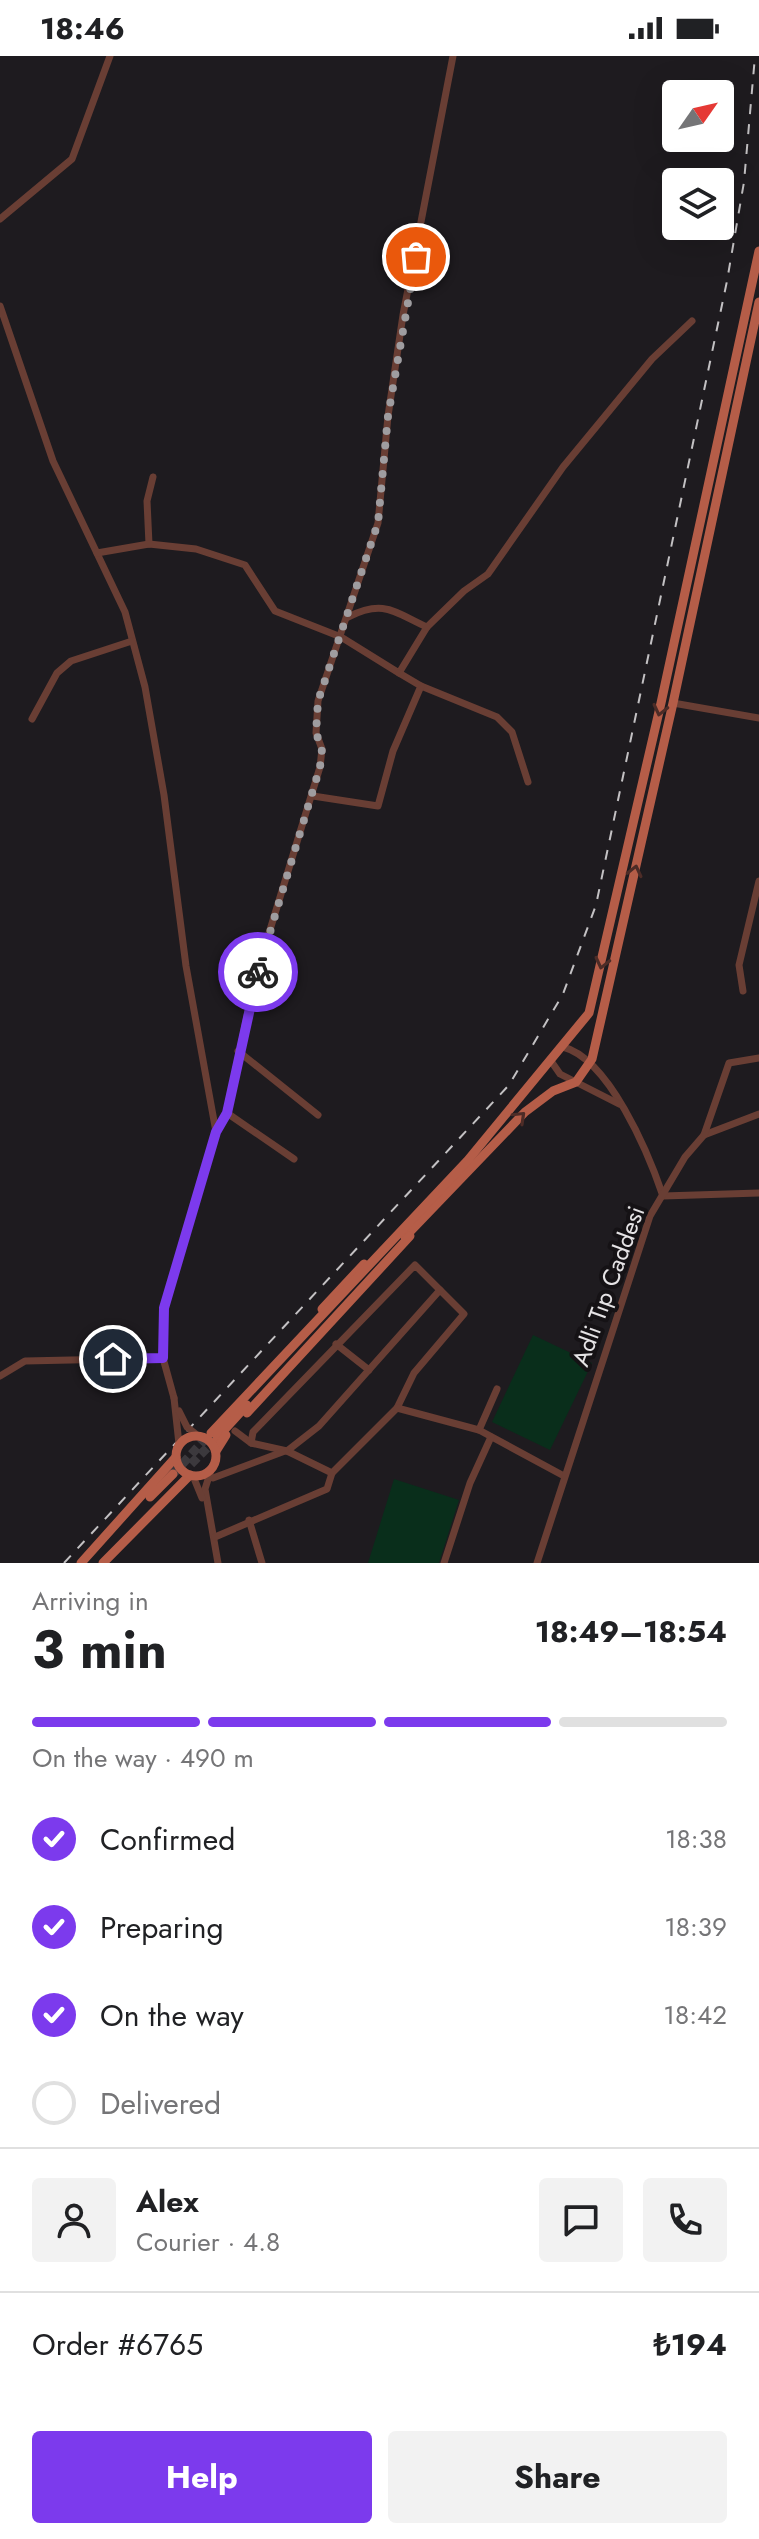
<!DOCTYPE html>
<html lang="en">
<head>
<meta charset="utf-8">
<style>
  body { margin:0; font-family:Jost,sans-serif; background:#f2f2f2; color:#202124; height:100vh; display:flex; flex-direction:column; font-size:30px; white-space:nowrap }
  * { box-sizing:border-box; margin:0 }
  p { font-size:26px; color:#757577 }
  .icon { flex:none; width:44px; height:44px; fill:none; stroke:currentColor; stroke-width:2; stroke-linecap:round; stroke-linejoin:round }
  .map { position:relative; height:1507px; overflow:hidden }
  .details { display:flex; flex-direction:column; background:#fff; flex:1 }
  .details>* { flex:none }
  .needle { width:52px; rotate:56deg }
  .fabs { position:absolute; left:662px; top:24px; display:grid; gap:16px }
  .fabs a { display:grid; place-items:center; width:72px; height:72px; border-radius:8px; background:#fff; box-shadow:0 8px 32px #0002; font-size:40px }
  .pin { position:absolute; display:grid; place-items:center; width:68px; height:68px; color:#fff; margin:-34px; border:4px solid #fff; border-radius:50%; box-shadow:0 2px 8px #0007 }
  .courier { position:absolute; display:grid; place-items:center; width:80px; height:80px; margin:-40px; border:6px solid #7c3aed; border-radius:50%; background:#fff; color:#222; box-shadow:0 2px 10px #0007 }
  .summary em { font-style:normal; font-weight:700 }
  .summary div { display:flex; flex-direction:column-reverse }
  .summary { display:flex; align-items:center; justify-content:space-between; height:136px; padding:0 32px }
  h1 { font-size:52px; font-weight:700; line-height:60px }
  .bar { display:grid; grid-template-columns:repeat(4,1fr); gap:12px 8px; align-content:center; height:96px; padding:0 32px }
  .bar i { height:10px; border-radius:6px; background:#e0e0e0 }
  .bar .on { background:#7c3aed }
  .bar p { grid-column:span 4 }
  .line { display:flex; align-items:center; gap:20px; padding:0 32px; border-top:2px solid #e0e0e0 }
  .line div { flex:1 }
  .round { display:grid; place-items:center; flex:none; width:84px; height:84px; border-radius:8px; background:#f2f2f2 }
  ol { padding:0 32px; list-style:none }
  li { display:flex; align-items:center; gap:24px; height:88px }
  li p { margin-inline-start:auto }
  li .icon { padding:8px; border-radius:50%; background:#7c3aed; color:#fff; stroke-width:4 }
  li:last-child { color:#757577 }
  li i { width:44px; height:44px; border:4px solid #e0e0e0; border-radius:50% }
  .cta { display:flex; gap:16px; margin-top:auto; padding:16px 32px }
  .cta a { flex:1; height:92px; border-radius:8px; background:#7c3aed; color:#fff; font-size:32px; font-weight:700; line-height:92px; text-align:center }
  .cta a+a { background:#f2f2f2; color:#202124 }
  .status { display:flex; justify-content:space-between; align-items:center; height:56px; padding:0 40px; background:#fff; direction:ltr }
  .status svg { height:22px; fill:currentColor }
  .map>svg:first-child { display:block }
  .green { fill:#092e1b }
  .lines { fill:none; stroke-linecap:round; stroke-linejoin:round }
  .major-tunnel { stroke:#3c393d; stroke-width:9; stroke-dasharray:9 4.5; stroke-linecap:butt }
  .minor { stroke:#693e34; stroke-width:7 }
  .major { stroke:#b55d48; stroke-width:9 }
  .rail { stroke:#c3c1c3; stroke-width:2; stroke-dasharray:10 10; stroke-linecap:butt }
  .minor-bridge { stroke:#693e34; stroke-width:7 }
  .major-bridge { stroke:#b55d48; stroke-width:9 }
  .oneway { stroke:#4d2c27 }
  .done { stroke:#9f9da0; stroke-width:8; stroke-dasharray:0 14.4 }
  .route { stroke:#7c3aed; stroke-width:10 }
  .labels { text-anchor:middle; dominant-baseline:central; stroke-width:8; stroke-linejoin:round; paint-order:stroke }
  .street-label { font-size:24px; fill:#e5e3e5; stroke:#151215 }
</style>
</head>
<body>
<div class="status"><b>18:46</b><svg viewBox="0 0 49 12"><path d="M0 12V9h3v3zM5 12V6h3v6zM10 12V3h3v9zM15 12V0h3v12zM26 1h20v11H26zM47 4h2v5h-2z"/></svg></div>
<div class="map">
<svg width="759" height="1507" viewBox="0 0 759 1507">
  <rect width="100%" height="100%" fill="#1e1b1f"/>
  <g class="green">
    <path d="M533,1279L592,1307L550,1394L492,1366Z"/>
    <path d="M394,1423L459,1444L439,1507H368Z"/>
  </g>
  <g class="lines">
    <g class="major-tunnel">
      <path d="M191,1408L217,1382"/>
      <path d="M173,1418L211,1377"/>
    </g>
    <g class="minor">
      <path d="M0,163L72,103L110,0"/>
      <path d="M0,250L53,405L125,556L145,631L164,739L186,910L216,1076L164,1252L163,1302L174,1342"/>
      <path d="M149,488L147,445L153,421"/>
      <path d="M97,497L149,488L196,493L245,509L275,555L341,581L399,617L427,571L464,535L488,518L563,411L652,303L692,265"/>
      <path d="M348,561C384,543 394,556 427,571"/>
      <path d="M421,630L497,661L512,676L528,726"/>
      <path d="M673,647L759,662"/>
      <path d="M32,663L57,617L71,605L132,585"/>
      <path d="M313,740L378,750L393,695L421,630L399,617"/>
      <path d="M743,935L739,909L759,825"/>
      <path d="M563,991C609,1003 648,1096 663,1140L759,1137"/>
      <path d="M238,995L318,1059"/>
      <path d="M551,1005L560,1018L619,1048"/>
      <path d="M227,1057L294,1103"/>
      <path d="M216,1076L227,1057L254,926L320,711L322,693L316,677L318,645L378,467L388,360L403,259L453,0"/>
      <path d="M704,1079L759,1058"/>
      <path d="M440,1234L464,1258L414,1317L397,1352L332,1417L287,1395L319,1370Z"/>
      <path d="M336,1288L369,1314"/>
      <path d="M0,1320L25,1305L163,1302"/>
      <path d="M397,1352L479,1374L564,1420"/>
      <path d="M479,1374L497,1333"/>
      <path d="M235,1375L251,1387"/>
      <path d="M287,1395L251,1387L253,1376L415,1209L440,1234"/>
      <path d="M211,1414L205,1433L218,1507"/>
      <path d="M193,1420L202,1442"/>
      <path d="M213,1422L285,1395"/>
      <path d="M249,1464L262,1507"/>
      <path d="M215,1481L327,1433L332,1417"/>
      <path d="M444,1507L470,1427L491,1381"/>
      <path d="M537,1507L650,1160L685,1101L704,1079L729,1007L759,1002"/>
    </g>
    <g class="major">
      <path d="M405,1181L525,1056L553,1035L576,1026L592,1003L673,647L759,246"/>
      <path d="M322,1253L364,1208"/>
      <path d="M247,1357L410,1180"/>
      <path d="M211,1377L468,1104L589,957L661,647L759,195"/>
      <path d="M217,1382L247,1349"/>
      <path d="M216,1395L226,1379"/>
      <path d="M150,1441L173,1418"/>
      <path d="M81,1507L176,1401"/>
      <path d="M103,1507L190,1419"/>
    </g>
    <path class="rail" d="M64,1507L509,1029L563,938L596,849L727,225L744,126L755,0"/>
    <g class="minor-bridge">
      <path d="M174,1342L179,1388"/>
      <path d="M179,1355L187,1371L197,1379"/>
    </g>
    <circle class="major-bridge" cx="196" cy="1400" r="20"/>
  </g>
  <defs><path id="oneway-chevron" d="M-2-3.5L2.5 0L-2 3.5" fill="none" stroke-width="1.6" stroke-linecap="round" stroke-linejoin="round" transform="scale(2)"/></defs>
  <g class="oneway">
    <use href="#oneway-chevron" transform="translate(660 654) rotate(103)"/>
    <use href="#oneway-chevron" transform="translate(635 815) rotate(-77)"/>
    <use href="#oneway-chevron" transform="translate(602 907) rotate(103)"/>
    <use href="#oneway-chevron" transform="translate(520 1061) rotate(-44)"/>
  </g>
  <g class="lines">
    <path class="done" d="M258,916L320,711L322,693L316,677L318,645L378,467L388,360L416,201"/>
    <path class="route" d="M113,1303L163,1302L164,1252L216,1076L227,1057L258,916"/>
  </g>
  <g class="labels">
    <g class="street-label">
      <text transform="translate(608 1230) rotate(-70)">Adli Tıp Caddesi</text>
    </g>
  </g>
</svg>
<div class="fabs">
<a><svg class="needle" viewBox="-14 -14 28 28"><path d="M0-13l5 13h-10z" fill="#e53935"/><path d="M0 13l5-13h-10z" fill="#757577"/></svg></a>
<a><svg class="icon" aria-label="layers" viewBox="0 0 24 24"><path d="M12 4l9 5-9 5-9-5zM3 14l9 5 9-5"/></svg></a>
</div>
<div class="pin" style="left:416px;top:201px;background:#ea580c"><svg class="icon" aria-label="bag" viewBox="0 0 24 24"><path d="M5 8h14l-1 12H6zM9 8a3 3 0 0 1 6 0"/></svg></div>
<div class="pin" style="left:113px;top:1303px;background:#1f2937"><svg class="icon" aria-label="home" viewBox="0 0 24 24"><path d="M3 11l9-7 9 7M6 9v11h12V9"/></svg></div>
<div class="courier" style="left:258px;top:916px"><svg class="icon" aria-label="bike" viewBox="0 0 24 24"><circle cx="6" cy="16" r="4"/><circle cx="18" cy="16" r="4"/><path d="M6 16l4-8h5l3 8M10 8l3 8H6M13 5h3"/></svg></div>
</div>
<section class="details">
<div class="summary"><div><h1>3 min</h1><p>Arriving in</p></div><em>18:49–18:54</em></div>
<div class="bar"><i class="on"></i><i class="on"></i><i class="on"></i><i></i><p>On the way · 490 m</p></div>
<ol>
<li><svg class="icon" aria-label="check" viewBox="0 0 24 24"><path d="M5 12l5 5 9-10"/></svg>Confirmed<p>18:38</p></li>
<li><svg class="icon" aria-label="check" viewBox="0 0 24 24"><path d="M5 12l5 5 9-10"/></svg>Preparing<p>18:39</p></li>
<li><svg class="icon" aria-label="check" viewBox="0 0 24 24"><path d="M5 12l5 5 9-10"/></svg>On the way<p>18:42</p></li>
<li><i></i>Delivered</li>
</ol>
<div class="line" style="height:144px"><a class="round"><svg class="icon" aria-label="person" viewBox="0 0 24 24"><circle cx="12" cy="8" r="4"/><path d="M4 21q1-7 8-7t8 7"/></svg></a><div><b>Alex</b><p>Courier · 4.8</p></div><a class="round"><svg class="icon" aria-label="chat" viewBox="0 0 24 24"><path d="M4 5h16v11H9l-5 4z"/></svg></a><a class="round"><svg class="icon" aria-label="phone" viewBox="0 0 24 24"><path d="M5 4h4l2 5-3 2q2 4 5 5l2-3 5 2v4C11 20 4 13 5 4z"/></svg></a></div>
<div class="line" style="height:104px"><div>Order #6765</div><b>₺194</b></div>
<div class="cta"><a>Help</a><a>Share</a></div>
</section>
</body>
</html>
